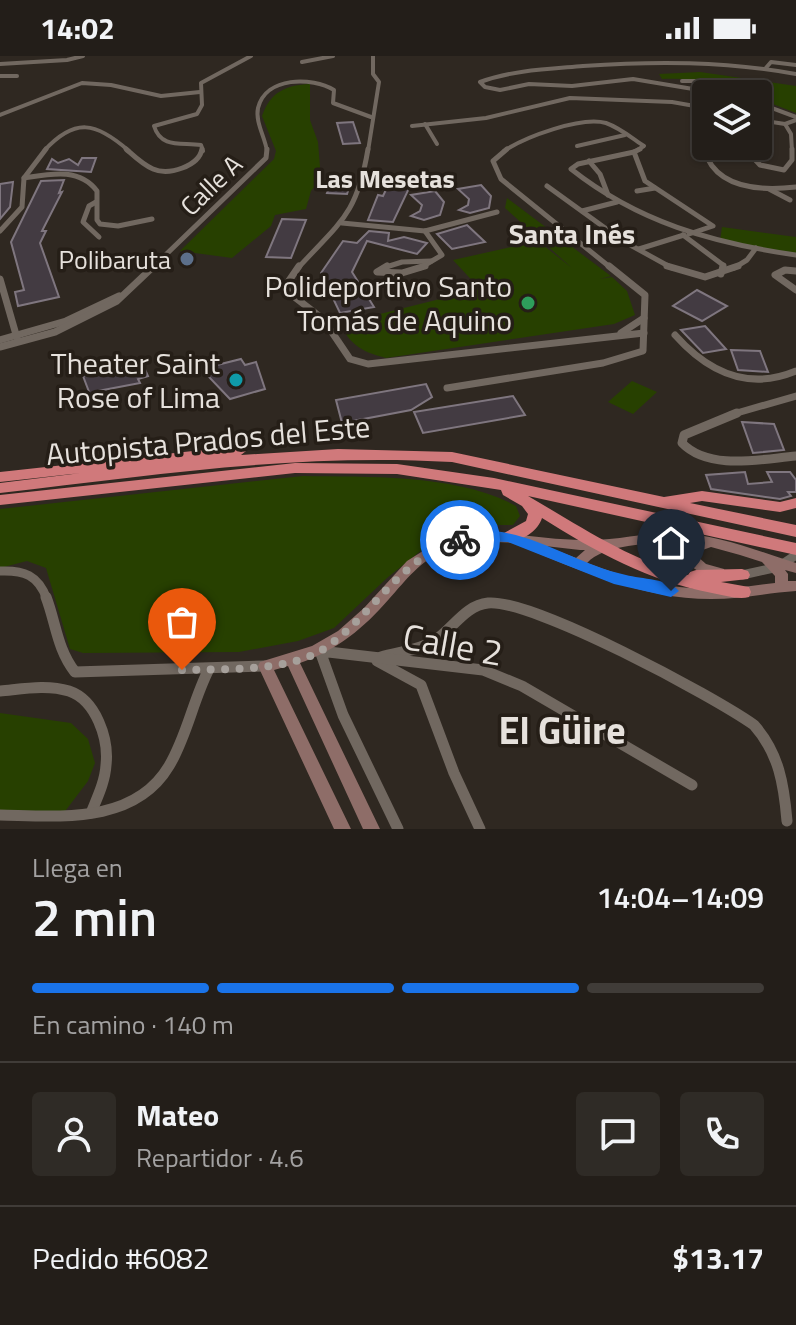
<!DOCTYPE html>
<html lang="es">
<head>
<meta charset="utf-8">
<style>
  body { margin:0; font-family:"Titillium Web",sans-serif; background:#2f2b26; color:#f1f3f6; height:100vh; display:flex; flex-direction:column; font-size:30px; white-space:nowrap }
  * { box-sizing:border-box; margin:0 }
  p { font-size:26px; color:#a3a2a2 }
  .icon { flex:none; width:44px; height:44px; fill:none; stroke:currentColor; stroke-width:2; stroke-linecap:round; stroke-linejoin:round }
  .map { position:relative; height:773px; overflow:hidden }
  .panel { display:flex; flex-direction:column; background:#231e19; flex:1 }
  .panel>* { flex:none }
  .tools { position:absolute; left:692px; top:24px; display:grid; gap:16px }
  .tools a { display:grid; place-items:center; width:80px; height:80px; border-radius:8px; background:#231e19; box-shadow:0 2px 6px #0004,0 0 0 2px #403c38; font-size:40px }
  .pin { position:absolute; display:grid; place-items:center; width:68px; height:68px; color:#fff; margin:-82px -34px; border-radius:50% 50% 50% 0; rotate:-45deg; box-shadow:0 0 8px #0007 }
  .pin .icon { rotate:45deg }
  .courier { position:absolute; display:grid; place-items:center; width:80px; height:80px; margin:-40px; border:6px solid #1a73e8; border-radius:50%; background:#fff; color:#222; box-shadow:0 2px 10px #0007 }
  .overview em { font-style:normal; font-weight:600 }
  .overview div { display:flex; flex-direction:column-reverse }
  .overview { display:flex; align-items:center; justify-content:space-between; height:136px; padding:0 32px }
  h1 { font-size:52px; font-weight:600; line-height:60px }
  .bar { display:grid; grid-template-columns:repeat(4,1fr); gap:12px 8px; align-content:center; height:96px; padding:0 32px }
  .bar i { height:10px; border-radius:6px; background:#403c38 }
  .bar .current { background:#1a73e8 }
  .bar p { grid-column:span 4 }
  .line { display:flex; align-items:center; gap:20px; padding:0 32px; border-top:2px solid #403c38 }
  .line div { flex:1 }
  .round { display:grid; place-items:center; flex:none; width:84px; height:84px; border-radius:8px; background:#2f2b26 }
  .status { display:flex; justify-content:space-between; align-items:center; height:56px; padding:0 40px; background:#231e19; direction:ltr }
  .status svg { height:22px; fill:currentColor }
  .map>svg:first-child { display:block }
  .green { fill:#274000 }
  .building { fill:#433b42; stroke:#7f767f; stroke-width:2 }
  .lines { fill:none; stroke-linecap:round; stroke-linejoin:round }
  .street-far4 { stroke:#716860; stroke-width:4 }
  .street-far3 { stroke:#716860; stroke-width:5 }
  .street-far2 { stroke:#716860; stroke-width:7 }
  .street-far1 { stroke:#716860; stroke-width:9 }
  .street { stroke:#716860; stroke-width:11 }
  .secondary { fill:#8e6d68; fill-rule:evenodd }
  .highway { fill:#d0797b; fill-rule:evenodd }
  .route { fill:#1a73e8 }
  .done { stroke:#a6a09b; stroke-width:8; stroke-dasharray:0 14.4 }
  .service-dot { fill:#5c6f8a; stroke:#251e17; stroke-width:3 }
  .leisure-dot { fill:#2e9e5b; stroke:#251e17; stroke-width:3 }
  .culture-dot { fill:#0f9aa8; stroke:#251e17; stroke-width:3 }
  .labels { text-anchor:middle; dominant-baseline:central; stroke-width:7; stroke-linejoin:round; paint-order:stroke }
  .far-neighbourhood-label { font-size:26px; font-weight:bold; fill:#e6e1dc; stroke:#251e17 }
  .far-street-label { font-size:26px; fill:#e6e1dc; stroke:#251e17 }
  .far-poi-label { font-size:26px; fill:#e6e1dc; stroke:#251e17; text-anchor:end }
  .far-quarter-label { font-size:28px; font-weight:bold; fill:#e6e1dc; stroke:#251e17 }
  .poi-label { font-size:30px; fill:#e6e1dc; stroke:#251e17; text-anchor:end }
  .street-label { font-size:30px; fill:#e6e1dc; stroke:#251e17 }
  .near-street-label { font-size:36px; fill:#e6e1dc; stroke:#251e17 }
  .near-neighbourhood-label { font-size:38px; font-weight:bold; fill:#e6e1dc; stroke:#251e17 }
</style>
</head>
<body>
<div class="status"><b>14:02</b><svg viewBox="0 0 49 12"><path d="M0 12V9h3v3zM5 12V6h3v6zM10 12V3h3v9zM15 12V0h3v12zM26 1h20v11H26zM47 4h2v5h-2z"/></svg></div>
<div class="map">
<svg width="796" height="773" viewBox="0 0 796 773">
  <rect width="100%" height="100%" fill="#2f2821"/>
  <g class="green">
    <path d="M700,16L796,30V57L765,45L771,40C736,26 699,22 662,23L659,18Z"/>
    <path d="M310,28V64L318,86L321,123L311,135L306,153L275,159L271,170L232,202L180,195L274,103L276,95L262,60C270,36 286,29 310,28Z"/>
    <path d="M507,142L611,220L600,223L612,221L627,235L635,259L614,268L386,302C363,296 351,290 340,268L480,233L453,204L538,185L572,212L505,152Z"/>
    <path d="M722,171L796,181V197L720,185Z"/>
    <path d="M632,325L657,336L633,358L608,346Z"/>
    <path d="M303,420C368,421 458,418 516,450L520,460L513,469H483L423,493L387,522L334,572L298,585L239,596L83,597L70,593L46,512L27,505L0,512V453Z"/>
    <path d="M0,657L71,667L88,683L95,707L88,725L63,758L0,757Z"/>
  </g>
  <g class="building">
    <path d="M353,66L360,87L343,88L337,67Z"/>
    <path d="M82,102H96L91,116L47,113L52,103L58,107L69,103L78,109Z"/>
    <path d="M334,119L353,120L347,138L327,137Z"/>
    <path d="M64,124L59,137L62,136L42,175H46L40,187L59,241L18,250L15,236L24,234L11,186L41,125Z"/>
    <path d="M390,125L412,126L393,166L368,164L378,139L383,140Z"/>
    <path d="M13,126L10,151L0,163V128Z"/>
    <path d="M481,129L491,140L489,152L470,157L459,154L468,149L469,143L458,133Z"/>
    <path d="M435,135L444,146L440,159L424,164L411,160L420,155L422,149L411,139Z"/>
    <path d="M282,163L306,164L291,202L266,201Z"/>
    <path d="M467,169L485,186L452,193L437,178Z"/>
    <path d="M369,175L389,177L388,185L404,181L427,187L417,198L367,185L352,216L374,251L340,257L321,217L343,185L357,187Z"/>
    <path d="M697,234L727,250L702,265L673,250Z"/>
    <path d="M705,270L726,293L703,297L681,274Z"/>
    <path d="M731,294L760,295L768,316L738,314Z"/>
    <path d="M241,303L245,309L256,306L265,333L230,343L208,320L216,317L213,310Z"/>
    <path d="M134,308L136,311L143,309L148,320L138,323L140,327L98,335L100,338L91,341L83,320L97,316L98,319Z"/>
    <path d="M426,328L432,341L411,354L342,367L336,344Z"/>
    <path d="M513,340L525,359L423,377L414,356Z"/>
    <path d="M742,366L774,368L784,394L753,397Z"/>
    <path d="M745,416L748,428L772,426L767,416H790L796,424V436H788L791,440L780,443L711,433L706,419Z"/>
  </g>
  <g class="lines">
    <g class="street-far4">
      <path d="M302,6L333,0"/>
      <path d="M0,8L67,4L83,0"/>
      <path d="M765,13L771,6L796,9"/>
      <path d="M0,20H17"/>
      <path d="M682,25H704L747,33"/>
      <path d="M723,38L633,23L572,30L529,28L500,34L485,31L480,26C513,14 548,13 583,10C655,5 724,5 796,18"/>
      <path d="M758,47L796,61"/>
      <path d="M0,59L82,27L111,29L161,40L200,36"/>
      <path d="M758,64L785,68L796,64"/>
      <path d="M425,68L437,88"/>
      <path d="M785,68L791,78L792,95"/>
      <path d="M412,70L486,62L570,42L672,46L706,52"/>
      <path d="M577,90L625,79"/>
      <path d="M743,90L747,95"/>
      <path d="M44,95C75,61 96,66 129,95"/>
      <path d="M203,95L201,89C182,86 161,93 154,70L197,58L202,49L201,27L251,0"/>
      <path d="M267,95C265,81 255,66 258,52C266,20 312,21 334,34L333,47L371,61"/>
      <path d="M368,95L379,26L373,18V0"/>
      <path d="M504,95C525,81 581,60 606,67C620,72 632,82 644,90L636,95"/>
      <path d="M704,95L700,70L706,62"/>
    </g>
    <g class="street-far3">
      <path d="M126,93C134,100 143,109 153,113C169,120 199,110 202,93"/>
      <path d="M507,93L493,105L501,123L611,212"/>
      <path d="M640,93L634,96L645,125L713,170L689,178"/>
      <path d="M704,93C715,133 761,135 796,131"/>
      <path d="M745,93L760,109L784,114L792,104V93"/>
      <path d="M634,96L578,108L571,113C638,166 712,187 796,199"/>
      <path d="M589,105L600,118L608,139"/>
      <path d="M24,122C50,118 79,111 97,135V164L100,168L118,170L152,163"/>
      <path d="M547,130L623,185L672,212"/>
      <path d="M769,133L790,144"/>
      <path d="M637,135L655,132"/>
      <path d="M96,146L89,150L83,166L99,181"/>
      <path d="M582,155L617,146"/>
      <path d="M342,167L425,175L497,156"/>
      <path d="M0,175L22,151L24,122L46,93"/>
      <path d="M683,179L723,209L722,212"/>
      <path d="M639,193L684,179"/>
      <path d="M152,212L266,102L267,93"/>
      <path d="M298,212C340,166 357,159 368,93"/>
      <path d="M383,212L402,206L431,205"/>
      <path d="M420,212L442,199L425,175"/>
      <path d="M734,212L747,204L756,192"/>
    </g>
    <g class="street-far2">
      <path d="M299,210L286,229L288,236L323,263L350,303L368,308L644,277"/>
      <path d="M387,210L377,216L402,217L425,210"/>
      <path d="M667,210L705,221L738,210"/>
      <path d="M796,215L785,214L775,219L796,234"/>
      <path d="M721,218L723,210"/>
      <path d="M0,223L17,282"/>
      <path d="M621,277L644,262"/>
      <path d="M675,279C708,316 748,335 796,315"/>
      <path d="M0,284L66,265L119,240"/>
      <path d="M0,291L55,276L117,245L154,210"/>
      <path d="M447,332L603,307L643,295L645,239L609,210"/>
      <path d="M730,359L796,340"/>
    </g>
    <g class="street-far1">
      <path d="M737,357L684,379L682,387C709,415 761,403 796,400"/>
      <path d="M0,515C24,514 38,519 47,543"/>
      <path d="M742,519L778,511L796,499"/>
    </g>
    <g class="street">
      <path d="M46,541C56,567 57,593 75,616L265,610"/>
      <path d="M381,601C398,596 418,595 434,585C452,574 465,549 488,547C533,543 713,640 754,669C779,697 784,729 787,765"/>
      <path d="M377,605L421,629L454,717L480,773"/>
      <path d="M0,635C22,633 47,628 69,635C96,644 109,683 106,709C105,726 97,742 91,757"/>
      <path d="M0,759C58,760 134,769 169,710C187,680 193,644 209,613"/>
      <path d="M398,773L343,659L320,595L483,614L522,630L692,729"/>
    </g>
    <path class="secondary" d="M485,477C518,477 551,484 584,484C615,485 645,476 676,477C717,478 757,495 796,507V517L785,514L788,518V525H796V535C768,537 739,543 711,543C642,543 579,514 518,489L516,487C492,485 466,485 444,495C420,505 406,524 389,543C364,572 337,594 300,607L380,773H363L288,610L274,614L351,773H334L258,610L260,606L312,590L338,575L364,552L407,505L434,488L462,479ZM664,486L692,488L686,490C681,511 705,522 724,521L725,517L724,513L706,508L697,500V496L711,491L740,499L762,506L775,520V527C754,529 733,533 711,533C669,533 627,522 587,507C604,489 640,489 664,486ZM545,490L580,494H585L576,502Z"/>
    <g class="highway">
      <path d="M239,390L246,395L241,399L338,393L452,396L664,441L702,435L780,446L796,442V452L780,456L702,445L690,447L796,469V481L452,406C298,397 153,419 0,437V427L81,417L0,426V416Z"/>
      <path d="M295,407L397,408L494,422L796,487V499L528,440C580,470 629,504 688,519L690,516L696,514L742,513L748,515L750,519L748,523L721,526L749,531L751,536L749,541C738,544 724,539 712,537C649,525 596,496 542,462C538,476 518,488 504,485L502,481L504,477L526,465L528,458L522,450L503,439L501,434L397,418L295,417L0,449V439Z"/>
    </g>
  </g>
  <path class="route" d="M482,474C536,476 575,508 626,519C641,523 670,523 679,535L671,541L614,528L508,486L482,485L460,489L452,484L454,480Z"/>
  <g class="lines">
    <path class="done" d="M182,614C222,613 287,616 322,594C372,562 400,500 460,484"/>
  </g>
  <circle class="service-dot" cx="187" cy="203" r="8"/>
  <circle class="leisure-dot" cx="528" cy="247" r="8"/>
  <circle class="culture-dot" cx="236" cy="324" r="8"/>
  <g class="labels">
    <g class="far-neighbourhood-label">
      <text x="385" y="122">Las Mesetas</text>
    </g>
    <g class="far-street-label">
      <text transform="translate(211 129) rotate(-44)">Calle A</text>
    </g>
    <g class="far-poi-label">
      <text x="171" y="203">Polibaruta</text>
    </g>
    <g class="far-quarter-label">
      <text x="572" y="177">Santa Inés</text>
    </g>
    <g class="poi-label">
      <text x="512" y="230">Polideportivo Santo<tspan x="512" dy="34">Tomás de Aquino</tspan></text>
      <text x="220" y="307">Theater Saint<tspan x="220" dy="34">Rose of Lima</tspan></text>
    </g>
    <g class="street-label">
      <text transform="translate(208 384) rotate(-5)">Autopista Prados del Este</text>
    </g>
    <g class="near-street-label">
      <text transform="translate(453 588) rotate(10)">Calle 2</text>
    </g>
    <g class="near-neighbourhood-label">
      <text x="562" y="674">El Güire</text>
    </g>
  </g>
</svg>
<div class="tools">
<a><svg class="icon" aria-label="layers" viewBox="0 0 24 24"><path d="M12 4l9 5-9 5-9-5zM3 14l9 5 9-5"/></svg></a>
</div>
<div class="pin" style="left:182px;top:614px;background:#ea580c"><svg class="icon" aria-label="bag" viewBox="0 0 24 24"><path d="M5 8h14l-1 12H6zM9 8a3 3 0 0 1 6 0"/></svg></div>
<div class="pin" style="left:671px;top:535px;background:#1f2937"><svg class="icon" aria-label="home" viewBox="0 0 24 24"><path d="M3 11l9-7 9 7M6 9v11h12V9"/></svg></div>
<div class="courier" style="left:460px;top:484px"><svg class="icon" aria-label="bike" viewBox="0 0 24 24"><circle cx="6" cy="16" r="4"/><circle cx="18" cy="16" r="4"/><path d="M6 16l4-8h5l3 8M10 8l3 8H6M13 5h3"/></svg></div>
</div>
<section class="panel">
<div class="overview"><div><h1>2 min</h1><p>Llega en</p></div><em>14:04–14:09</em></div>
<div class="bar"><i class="current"></i><i class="current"></i><i class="current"></i><i></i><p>En camino · 140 m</p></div>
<div class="line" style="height:144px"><a class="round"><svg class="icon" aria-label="person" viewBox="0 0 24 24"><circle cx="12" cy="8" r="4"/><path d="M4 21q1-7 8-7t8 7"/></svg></a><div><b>Mateo</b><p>Repartidor · 4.6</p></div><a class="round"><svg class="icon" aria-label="chat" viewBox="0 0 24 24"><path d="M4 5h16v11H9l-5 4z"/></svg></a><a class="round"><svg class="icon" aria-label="phone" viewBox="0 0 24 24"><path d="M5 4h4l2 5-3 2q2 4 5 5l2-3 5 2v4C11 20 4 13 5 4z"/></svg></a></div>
<div class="line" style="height:104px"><div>Pedido #6082</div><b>$13.17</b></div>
</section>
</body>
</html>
